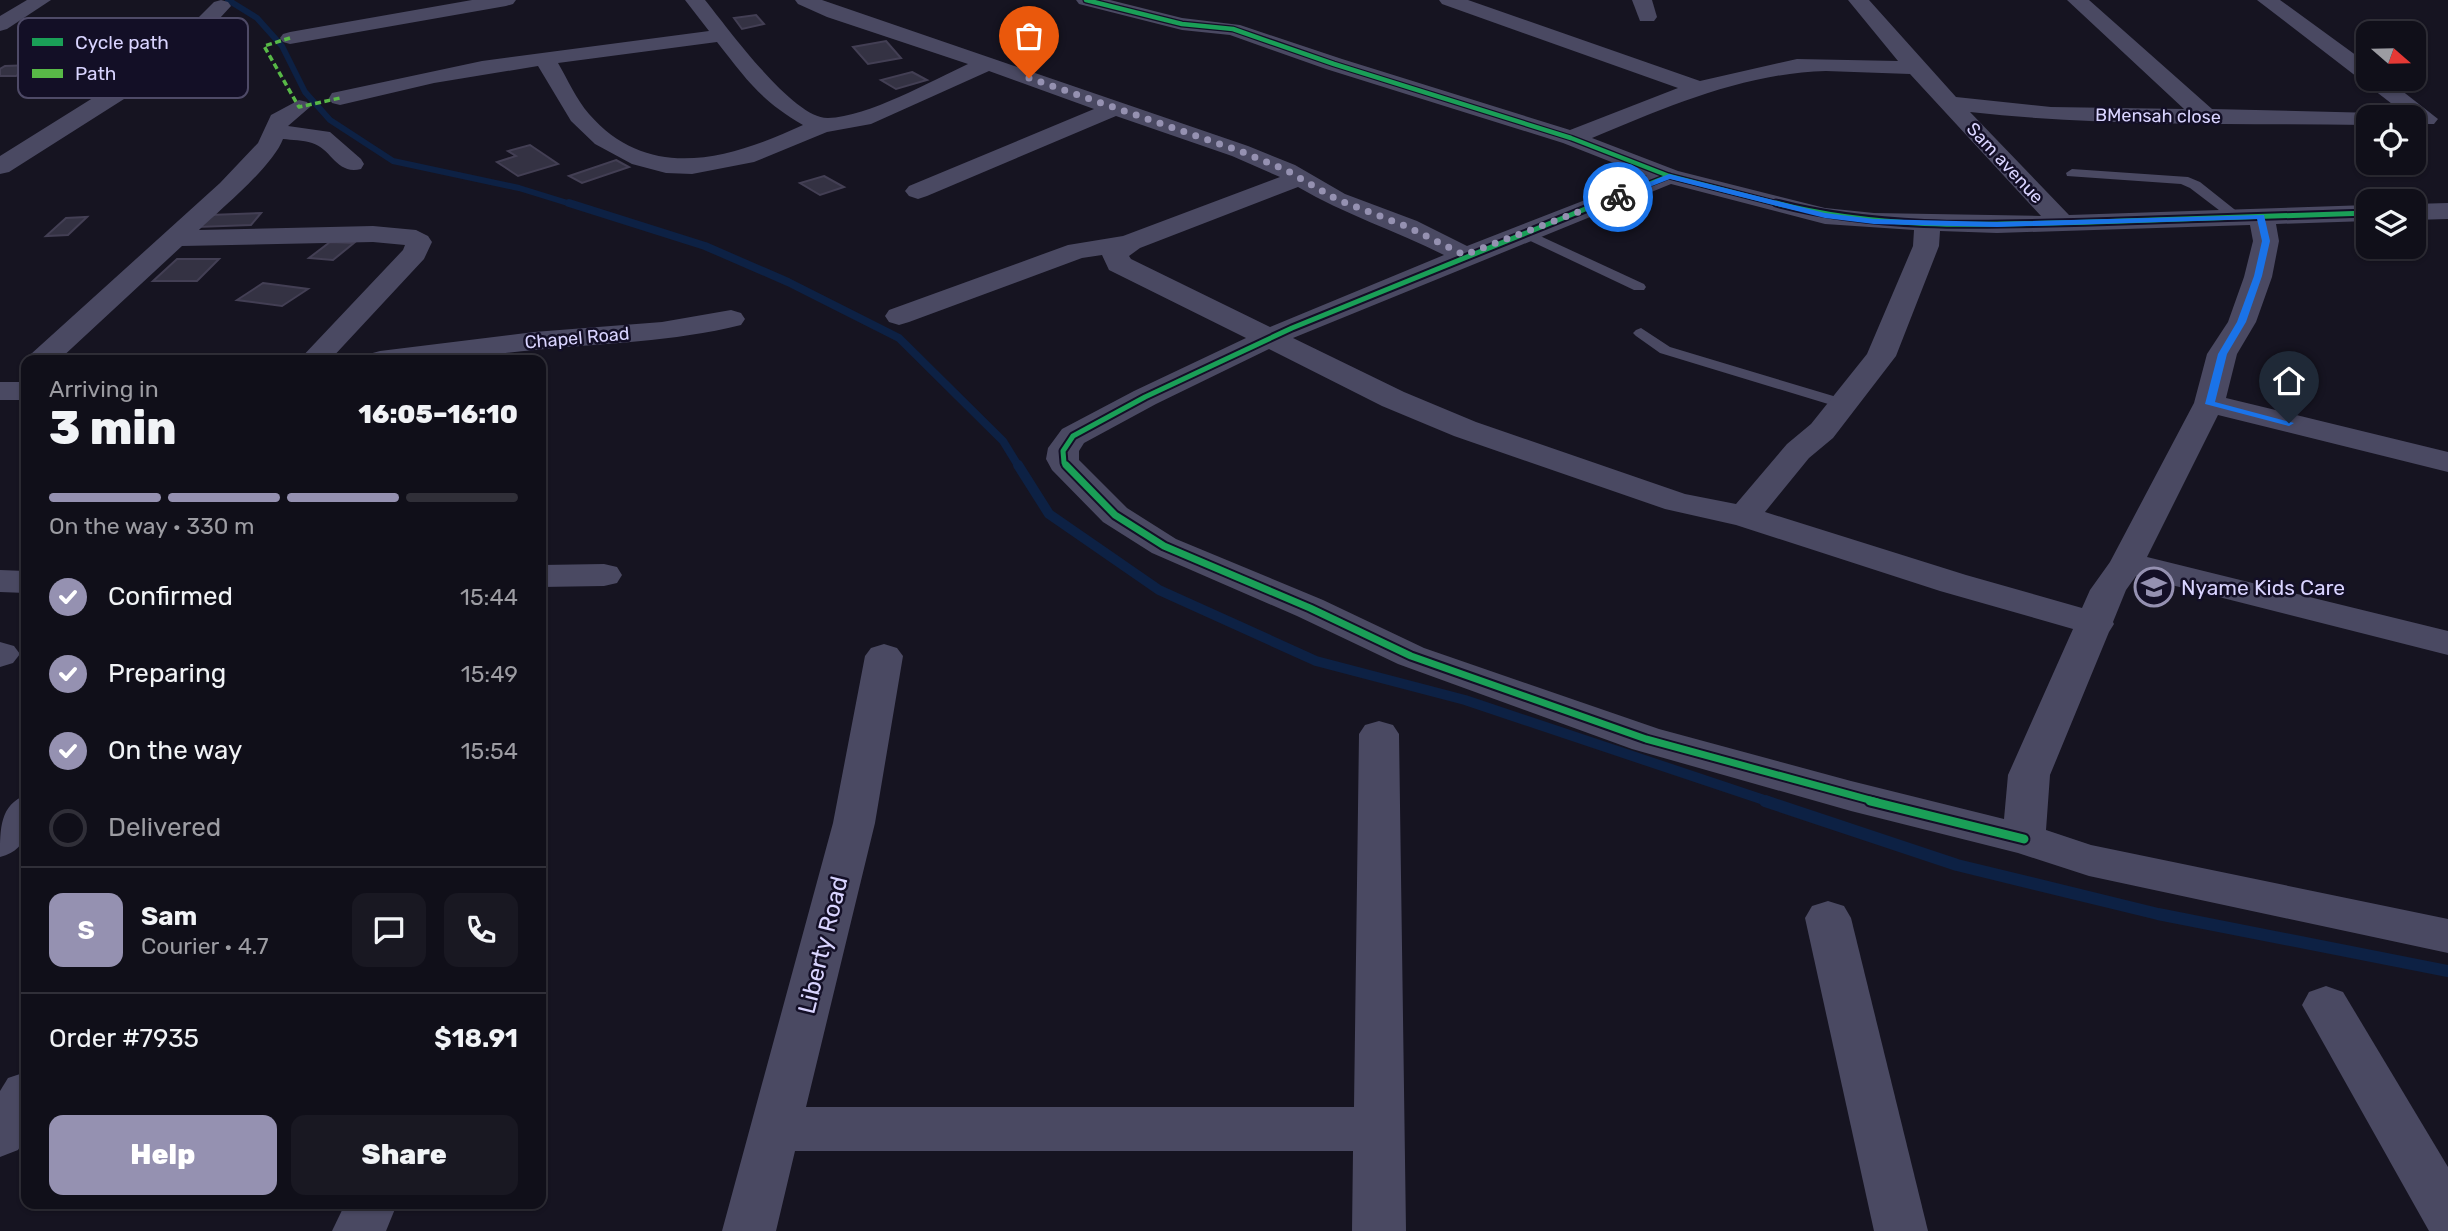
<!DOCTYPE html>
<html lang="en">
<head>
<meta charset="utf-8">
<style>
  body { margin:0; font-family:Rubik,sans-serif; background:#191822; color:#f1f3f6; height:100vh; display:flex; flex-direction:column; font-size:26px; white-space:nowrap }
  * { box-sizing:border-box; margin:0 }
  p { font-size:23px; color:#9c9ca2 }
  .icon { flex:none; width:38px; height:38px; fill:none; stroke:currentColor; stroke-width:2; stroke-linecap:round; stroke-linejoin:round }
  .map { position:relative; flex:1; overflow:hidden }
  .details { position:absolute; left:21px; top:355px; width:525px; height:854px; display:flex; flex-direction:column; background:#100f19; border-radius:14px; box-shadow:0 2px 5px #0004,0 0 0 2px #302f38 }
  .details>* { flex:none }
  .needle { width:46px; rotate:110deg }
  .tools { position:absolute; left:2356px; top:21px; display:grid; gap:14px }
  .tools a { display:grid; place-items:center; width:70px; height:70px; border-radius:14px; background:#100f19; box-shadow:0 2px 5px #0004,0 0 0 2px #302f38; font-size:35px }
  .pin { position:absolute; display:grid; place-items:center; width:60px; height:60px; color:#fff; margin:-72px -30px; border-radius:50% 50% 50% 0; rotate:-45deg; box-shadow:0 0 7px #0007 }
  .pin .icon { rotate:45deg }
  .courier { position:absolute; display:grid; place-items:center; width:70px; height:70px; margin:-35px; border:5px solid #1a73e8; border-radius:50%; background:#fff; color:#222; box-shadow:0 2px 9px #0007 }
  .head em { font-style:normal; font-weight:800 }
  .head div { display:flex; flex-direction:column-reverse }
  .head { display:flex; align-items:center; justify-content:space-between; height:119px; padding:0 28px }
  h1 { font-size:46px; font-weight:800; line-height:52px }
  .bar { display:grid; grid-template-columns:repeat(4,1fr); gap:10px 7px; align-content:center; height:84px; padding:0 28px }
  .bar i { height:9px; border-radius:5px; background:#302f38 }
  .bar .active { background:#9591b1 }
  .bar p { grid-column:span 4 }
  .line { display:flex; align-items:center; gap:18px; padding:0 28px; border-top:2px solid #302f38 }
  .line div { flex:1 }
  .round { display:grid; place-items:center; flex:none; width:74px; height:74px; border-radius:14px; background:#191822 }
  ol { padding:0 28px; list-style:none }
  li { display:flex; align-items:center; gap:21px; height:77px }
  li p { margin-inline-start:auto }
  li .icon { padding:7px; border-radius:50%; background:#9591b1; color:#fff; stroke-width:4 }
  li:last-child { color:#9c9ca2 }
  li i { width:38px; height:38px; border:4px solid #302f38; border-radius:50% }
  .action { display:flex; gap:14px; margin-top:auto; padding:14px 28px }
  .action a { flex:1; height:80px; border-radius:14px; background:#9591b1; color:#fff; font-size:28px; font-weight:800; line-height:80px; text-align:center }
  .action a+a { background:#191822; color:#f1f3f6 }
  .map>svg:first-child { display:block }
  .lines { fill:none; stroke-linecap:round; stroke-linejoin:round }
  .stream-far3 { stroke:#0d2144; stroke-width:6 }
  .stream-far2 { stroke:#0d2144; stroke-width:8 }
  .stream-far1 { stroke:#0d2144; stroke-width:10 }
  .stream { stroke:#0d2144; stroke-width:12 }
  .building { fill:#343243; stroke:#433f54; stroke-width:2 }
  .lane { fill:#4a4962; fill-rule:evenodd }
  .street { fill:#4a4962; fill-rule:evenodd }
  .quiet { stroke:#58b947; stroke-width:3.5; stroke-dasharray:6 3.5; stroke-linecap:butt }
  .cycleway-far3-casing { stroke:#130f26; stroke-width:7 }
  .cycleway-far2-casing { stroke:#130f26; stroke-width:9 }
  .cycleway-far1-casing { stroke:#130f26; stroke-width:11 }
  .cycleway-casing { stroke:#130f26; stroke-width:13 }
  .cycleway-far3 { stroke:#1a9f57; stroke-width:4.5 }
  .cycleway-far2 { stroke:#1a9f57; stroke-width:5 }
  .cycleway-far1 { stroke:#1a9f57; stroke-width:7 }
  .cycleway { stroke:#1a9f57; stroke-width:9 }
  .route { fill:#1a73e8 }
  .done { stroke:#9591b1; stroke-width:7; stroke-dasharray:0 12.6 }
  .labels { text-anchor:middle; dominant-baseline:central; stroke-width:5; stroke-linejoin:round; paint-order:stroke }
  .far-street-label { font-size:18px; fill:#d9d4ff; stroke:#130f26 }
  .poi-label { font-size:21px; fill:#d9d4ff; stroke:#130f26; text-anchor:start }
  .near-street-label { font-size:24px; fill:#d9d4ff; stroke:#130f26 }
  .key { fill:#130f26; stroke:#4e4a67; stroke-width:2 }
  .key-label { font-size:19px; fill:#d9d4ff }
</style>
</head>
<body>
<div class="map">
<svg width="2448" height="1231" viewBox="0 0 2448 1231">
  <rect width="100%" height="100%" fill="#161421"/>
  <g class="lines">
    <path class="stream-far3" d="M228,0L257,18L282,46L305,92L330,120L393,161L519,188L574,205"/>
    <path class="stream-far2" d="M569,203L705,246L788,282L899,338L1003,441L1019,467"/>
    <path class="stream-far1" d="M1018,465L1049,514L1159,590L1316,661L1465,700L1770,802"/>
    <path class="stream" d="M1765,801L1957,865L2158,914L2448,971"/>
  </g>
  <g class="building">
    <path d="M756,15L764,24L742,29L734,18Z"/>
    <path d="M886,41L901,58L868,64L853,47Z"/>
    <path d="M31,65L16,76H0V69L5,66Z"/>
    <path d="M912,72L927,80L896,89L881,80Z"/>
    <path d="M530,145L558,164L518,176L497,162L516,156L508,151Z"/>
    <path d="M616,160L629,167L582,183L569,176Z"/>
    <path d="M824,176L844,187L820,195L800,183Z"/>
    <path d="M261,213L251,225L198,227L210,215Z"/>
    <path d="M87,217L68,235L46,236L66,218Z"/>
    <path d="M330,242L354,243L333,260L309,258Z"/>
    <path d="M177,259H219L197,281H153Z"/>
    <path d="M263,283L308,289L282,306L237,300Z"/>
  </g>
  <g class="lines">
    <g class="lane">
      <path d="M2072,169L2188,177L2200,182L2244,217L2237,221L2232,220L2190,188L2181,184L2067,176L2066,173Z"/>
      <path d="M1525,229L1644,284L1646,287L1644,290H1634L1520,236V230Z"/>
      <path d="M1641,328L1670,347L1850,401L1852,404L1850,407H1838L1660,353L1636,336L1633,333L1636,330Z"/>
    </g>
    <g class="street">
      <path d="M27,0H51L7,29L0,31V16Z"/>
      <path d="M221,0L228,2L231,6L176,66L9,172L0,174V156L160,56L214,2Z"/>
      <path d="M472,0H516L513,4L506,6L290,44L283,42L280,38L283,34L290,32Z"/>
      <path d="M685,0H705C727,27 793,119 828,118C868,117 931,81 968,64L827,17L798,4L795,0H822L1248,146L1295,165L1345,194L1417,221L1467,246L1647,176L1563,143L1326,69L1230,35L1182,30L1079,4L1076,0H1110L1182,18L1240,25L1342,59L1570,130L1678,88L1442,4L1439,0H1468L1700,81L1797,59L1898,61L1848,0H1869L1956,97L2051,107L2184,109L2067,0H2089L2212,109L2376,113L2379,117H2368V125C2235,123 2103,127 1970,112L2069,215L2368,205V221L2276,224L2279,241L2272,277L2256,322L2237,354L2226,398L2448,452V472L2218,415L2147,557L2448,631V655L2136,576L2126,590L2113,622L2114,624L2109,632L2050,775L2046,830L2091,845L2448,919V953L2089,876L2018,853L1851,811L1632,749L1398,664L1297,616L1152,553L1103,522L1052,470L1046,459L1048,448L1062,429L1134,391L1246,338L1109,270L1102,255L1082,258L909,322L899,325L889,322L885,316L889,310L1068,245L1123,236L1280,177L1232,156L1116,116L927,196L918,199L909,196L905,191L909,186L1094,109L989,71L871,124L827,132L754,162L692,174L666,173L632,164L595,144L571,121L538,66L434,83L340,105L332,103L329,98L332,93L482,61L709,31ZM717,42C747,80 760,100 803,125C731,158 650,184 589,114C576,99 568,80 558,63ZM1826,71L1910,74L2041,216L1874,213L1825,208L1678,171L1592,138C1667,107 1744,73 1826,71ZM1671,184L1825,224L1914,230L1913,246L1867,354L1811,424L1787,444L1736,504L1685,494L1476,422L1404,392L1293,338ZM1298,187C1344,214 1396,231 1444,255L1270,327L1131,259L1129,256L1140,248ZM2250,225L2253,241L2244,277L2228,322L2207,354L2194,403L2110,562L2090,590L2082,608L1966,575L1765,512L1809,458L1833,438L1896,356L1939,246L1940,231L1997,233ZM1269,349L1382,406L1454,436L1665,509L1736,525L1940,591L2073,629L2008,775L2004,819L1851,781L1659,729L1424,648L1323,600L1176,539L1127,508L1079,460V451L1084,443L1156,404Z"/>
      <path d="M1632,0H1652L1657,17L1654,21H1640Z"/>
      <path d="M2257,0H2280L2368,64V79H2387L2438,119L2434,124H2418L2413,117H2409Z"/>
      <path d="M299,100L307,102L310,107L288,126L330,132L361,159L364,164L361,169C336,175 332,149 312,143C303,140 292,140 283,139C273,166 221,209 199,230L373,226L416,230L428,236L432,242L424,259L330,360H299L403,250L405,245L373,242L182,246L59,360H27L31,354L220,183L258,143L271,115Z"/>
      <path d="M2448,203V219L2413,220V204Z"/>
      <path d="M731,310L741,313L745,319L741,325C673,342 604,343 535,350C478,355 422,366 365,360L369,354L380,351L534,332L662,322Z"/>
      <rect x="0" y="382" width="26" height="18"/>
      <path d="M604,564L617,567L622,575L617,583L604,586L541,587V565Z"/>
      <path d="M0,570L26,571V593L0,592Z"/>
      <path d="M0,642L14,646L20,654L13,663L0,667Z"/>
      <path d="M884,644L897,648L903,656L875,823L806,1107H1354L1359,734L1365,725L1379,721L1393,725L1399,734L1406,1231H1352L1353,1151H795L776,1231H722L833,823L865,656L871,648Z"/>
      <path d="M26,795C27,824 33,848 0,857C0,828 0,805 26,795Z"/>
      <path d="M1828,901L1844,906L1851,918L1928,1231H1874L1805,918L1812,906Z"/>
      <path d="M2326,986L2343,992L2448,1167V1231H2429L2302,1005L2309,992Z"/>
      <path d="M26,1072V1137L18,1150L0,1157V1091L8,1078Z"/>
      <path d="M345,1204H397L386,1231H332Z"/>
    </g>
    <path class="quiet" d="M290,38L264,46L299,107L340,98"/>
    <defs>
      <g id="cycleway-far3">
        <path d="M1086,0L1182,24L1233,29L1334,64L1571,138L1669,176L1783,205"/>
        <path d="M1595,205L1669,176"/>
      </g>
      <g id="cycleway-far2">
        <path d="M1776,203C1879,230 1987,225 2092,222C2184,219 2276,216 2368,213"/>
        <path d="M1068,467L1064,463L1063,451L1073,436L1145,397L1292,328L1600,203"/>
      </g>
      <path id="cycleway-far1" d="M1066,465L1115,515L1164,546L1310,608L1411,656L1646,739L1877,802"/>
      <path id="cycleway" d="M1870,801L2024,839"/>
    </defs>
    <use href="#cycleway-far3" class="cycleway-far3-casing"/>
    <use href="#cycleway-far2" class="cycleway-far2-casing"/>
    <use href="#cycleway-far1" class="cycleway-far1-casing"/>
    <use href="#cycleway" class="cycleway-casing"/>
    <use href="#cycleway-far3" class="cycleway-far3"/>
    <use href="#cycleway-far2" class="cycleway-far2"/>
    <use href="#cycleway-far1" class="cycleway-far1"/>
    <use href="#cycleway" class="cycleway"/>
  </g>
  <path class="route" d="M1669,174L1825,213L1874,219L1997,222L2264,215L2270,241L2262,276L2246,322L2227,354L2215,402L2294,423L2289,426L2205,404L2218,354L2237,322L2254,276L2262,241L2257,219L1997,227L1874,224L1825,218L1670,179L1621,198L1614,197Z"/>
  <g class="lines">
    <path class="done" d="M1029,78L1240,151L1286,170L1336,199L1408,227L1464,255L1618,197"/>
  </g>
  <defs>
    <symbol id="school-ring" viewBox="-11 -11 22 22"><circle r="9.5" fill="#130f26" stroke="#9591b1" stroke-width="1.5"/><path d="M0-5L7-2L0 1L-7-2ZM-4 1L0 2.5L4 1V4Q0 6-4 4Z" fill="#9591b1"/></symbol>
  </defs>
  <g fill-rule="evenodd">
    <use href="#school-ring" x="2132" y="565" width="44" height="44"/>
  </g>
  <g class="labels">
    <g class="far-street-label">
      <text transform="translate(2158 116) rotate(1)">BMensah close</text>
      <text transform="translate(2005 163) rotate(47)">Sam avenue</text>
      <text transform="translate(577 338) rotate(-5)">Chapel Road</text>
    </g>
    <g class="poi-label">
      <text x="2181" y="587">Nyame Kids Care</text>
    </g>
    <g class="near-street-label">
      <text transform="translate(823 945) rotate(-76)">Liberty Road</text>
    </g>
  </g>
  <rect x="18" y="18" width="230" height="80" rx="10" class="key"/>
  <rect x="32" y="38" width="31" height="8" fill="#1a9f57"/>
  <rect x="32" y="69" width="31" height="9" fill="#58b947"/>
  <g class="key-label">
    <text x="75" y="49">Cycle path</text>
    <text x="75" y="80">Path</text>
  </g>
</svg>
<div class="tools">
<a><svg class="needle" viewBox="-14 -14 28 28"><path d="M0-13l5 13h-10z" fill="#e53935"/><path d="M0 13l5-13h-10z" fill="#9c9ca2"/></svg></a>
<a><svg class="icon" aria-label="locate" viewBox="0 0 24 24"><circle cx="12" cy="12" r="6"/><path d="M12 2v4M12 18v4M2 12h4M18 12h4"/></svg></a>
<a><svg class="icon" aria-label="layers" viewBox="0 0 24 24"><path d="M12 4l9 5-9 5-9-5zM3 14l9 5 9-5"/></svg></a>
</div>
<div class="pin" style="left:1029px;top:78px;background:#ea580c"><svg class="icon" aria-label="bag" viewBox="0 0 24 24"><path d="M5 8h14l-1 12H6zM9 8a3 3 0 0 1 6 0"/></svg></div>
<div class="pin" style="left:2289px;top:423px;background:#1f2937"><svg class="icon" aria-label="home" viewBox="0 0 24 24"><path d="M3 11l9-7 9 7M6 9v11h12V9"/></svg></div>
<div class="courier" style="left:1618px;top:197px"><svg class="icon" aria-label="bike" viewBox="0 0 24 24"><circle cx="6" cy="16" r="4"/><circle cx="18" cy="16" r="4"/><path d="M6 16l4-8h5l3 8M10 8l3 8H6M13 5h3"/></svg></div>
<section class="details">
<div class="head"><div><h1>3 min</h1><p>Arriving in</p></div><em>16:05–16:10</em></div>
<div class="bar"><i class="active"></i><i class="active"></i><i class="active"></i><i></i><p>On the way · 330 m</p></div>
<ol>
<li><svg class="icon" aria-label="check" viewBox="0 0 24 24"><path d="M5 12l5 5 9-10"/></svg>Confirmed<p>15:44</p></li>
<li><svg class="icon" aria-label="check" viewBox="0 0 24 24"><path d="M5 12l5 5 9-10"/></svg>Preparing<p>15:49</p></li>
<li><svg class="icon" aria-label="check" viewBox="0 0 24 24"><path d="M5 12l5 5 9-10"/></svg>On the way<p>15:54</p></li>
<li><i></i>Delivered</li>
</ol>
<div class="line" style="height:126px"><b class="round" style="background:#9591b1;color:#fff">S</b><div><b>Sam</b><p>Courier · 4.7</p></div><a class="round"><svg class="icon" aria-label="chat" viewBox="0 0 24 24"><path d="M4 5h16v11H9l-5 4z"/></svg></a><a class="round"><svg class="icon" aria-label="phone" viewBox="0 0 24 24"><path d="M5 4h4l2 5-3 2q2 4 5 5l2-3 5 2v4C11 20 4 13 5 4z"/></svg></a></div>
<div class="line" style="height:91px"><div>Order #7935</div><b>$18.91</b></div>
<div class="action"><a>Help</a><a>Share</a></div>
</section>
</div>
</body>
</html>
